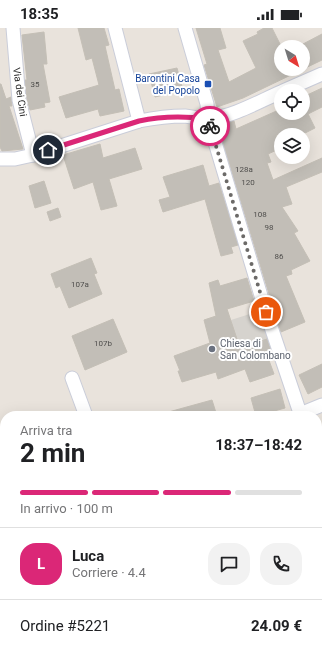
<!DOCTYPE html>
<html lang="it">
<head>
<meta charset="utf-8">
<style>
  body { margin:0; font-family:Roboto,sans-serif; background:#f2f2f2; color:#202124; height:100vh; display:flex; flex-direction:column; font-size:15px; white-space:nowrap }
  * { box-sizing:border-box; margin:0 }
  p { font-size:13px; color:#757577 }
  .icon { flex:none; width:22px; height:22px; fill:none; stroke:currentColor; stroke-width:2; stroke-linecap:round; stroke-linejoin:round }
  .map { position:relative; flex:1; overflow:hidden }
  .panel { position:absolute; left:0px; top:383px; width:322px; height:248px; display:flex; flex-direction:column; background:#fff; border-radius:16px 16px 0 0; box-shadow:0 4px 16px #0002 }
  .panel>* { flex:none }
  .needle { width:26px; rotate:142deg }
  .buttons { position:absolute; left:274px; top:12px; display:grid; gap:8px }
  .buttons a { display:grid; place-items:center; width:36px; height:36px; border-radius:50%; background:#fff; box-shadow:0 4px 16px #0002; font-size:20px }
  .pin { position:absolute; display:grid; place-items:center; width:34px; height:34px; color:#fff; margin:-17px; border:2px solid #fff; border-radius:50%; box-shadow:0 1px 4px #0007 }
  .courier { position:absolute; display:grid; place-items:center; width:40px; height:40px; margin:-20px; border:3px solid #db2777; border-radius:50%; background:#fff; color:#222; box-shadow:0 1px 5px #0007 }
  .headline em { font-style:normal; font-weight:700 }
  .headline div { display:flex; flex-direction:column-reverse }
  .headline { display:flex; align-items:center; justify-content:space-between; height:68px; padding:0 20px }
  h1 { font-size:26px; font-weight:700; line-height:30px }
  .bar { display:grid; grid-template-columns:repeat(4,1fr); gap:6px 4px; align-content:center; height:48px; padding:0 20px }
  .bar i { height:5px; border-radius:3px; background:#e0e0e0 }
  .bar .active { background:#db2777 }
  .bar p { grid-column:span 4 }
  .line { display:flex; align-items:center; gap:10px; padding:0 20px; border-top:1px solid #e0e0e0 }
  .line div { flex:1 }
  .round { display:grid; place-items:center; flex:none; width:42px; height:42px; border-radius:16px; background:#f2f2f2 }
  .status { display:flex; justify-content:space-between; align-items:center; height:28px; padding:0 20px; background:#fff; direction:ltr }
  .status svg { height:11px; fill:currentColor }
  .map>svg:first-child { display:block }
  .plaza { fill:#d6d3ce }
  .building { fill:#c2beb7; stroke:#c4bfb6 }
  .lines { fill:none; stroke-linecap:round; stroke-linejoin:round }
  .minor-casing { stroke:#cacdd9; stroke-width:15 }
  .minor { stroke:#fff; stroke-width:13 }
  .done { stroke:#6c6a68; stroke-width:4; stroke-dasharray:0 7.2 }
  .route { stroke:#db2777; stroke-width:5 }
  .transit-dot { fill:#1a4fb4; stroke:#fff; stroke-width:1.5 }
  .worship-dot { fill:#6b7280; stroke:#fff; stroke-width:1.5 }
  .labels { text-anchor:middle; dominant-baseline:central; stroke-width:4; stroke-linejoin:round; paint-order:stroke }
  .number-label { font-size:8px; fill:#4f4e4c }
  .transit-label { font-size:10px; fill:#164399; stroke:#fff; text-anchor:end }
  .street-label { font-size:10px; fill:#292929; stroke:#fff }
  .worship-label { font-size:10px; fill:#5b616d; stroke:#fff; text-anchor:start }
</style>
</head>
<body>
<div class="status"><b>18:35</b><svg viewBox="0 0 49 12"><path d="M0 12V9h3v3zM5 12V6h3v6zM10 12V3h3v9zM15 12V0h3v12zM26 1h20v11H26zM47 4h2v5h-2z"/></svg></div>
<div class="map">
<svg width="322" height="631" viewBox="0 0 322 631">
  <rect width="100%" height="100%" fill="#e9e3dc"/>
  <path class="plaza" d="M265,281L275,309L238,321L231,292Z"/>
  <g class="building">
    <path d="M78,0H104L109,17L105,18L115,62L119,61L124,83L100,88L98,81L66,90L59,69L99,57L92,30L86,32Z"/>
    <path d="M196,0H220L226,20L218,22L229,54L256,40L243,13L258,6L257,4L264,0H272L281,18V41H303V16L322,6V32L243,70L217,79L204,37L207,36Z"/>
    <path d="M44,4L47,36H43L50,74L44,75L45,79L30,82L27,71L25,52H27L22,7Z"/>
    <path d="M177,40L183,62L155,69L149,46Z"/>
    <path d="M0,56H1L6,71L11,69L12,78H9L23,121L2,123L0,119Z"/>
    <path d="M322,60V79L308,86L315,100L301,107H276L281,120L268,126L271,134L267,135L273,152L322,130V144L286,159L292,176L282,179L298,203L294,205L310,233L291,242L292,246L286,248L305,294L281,304L273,279L218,98L234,93L236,101L281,81V85H303V69Z"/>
    <path d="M100,116L103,130L135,120L142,141L109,151L117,178L101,182L93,154L74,161L63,127Z"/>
    <path d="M203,137L209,158L219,155L238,217L231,219L233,225L221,228L205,171L163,184L159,172L170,169L163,149Z"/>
    <path d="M44,153L51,175L35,180L29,158Z"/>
    <path d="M58,180L61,189L50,193L47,184Z"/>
    <path d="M91,230L97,245L94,246L102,266L69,280L60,258L56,260L51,246Z"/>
    <path d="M247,250L254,273L227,281L240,320L267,311L272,326L267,327L274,346L250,354L245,341L218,351L216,344L182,354L178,343H180L174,328L210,315L204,292L216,288L209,255L218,252L220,258Z"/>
    <path d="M113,291L127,324L85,342L72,308Z"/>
    <path d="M322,336V359L308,366L299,347Z"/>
    <path d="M280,361L285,380L256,388L251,370Z"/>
    <path d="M212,372L217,388H166L165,385Z"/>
  </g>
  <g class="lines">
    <defs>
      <g id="minor">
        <path d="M13,0L19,72L33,127"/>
        <path d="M115,0L139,93"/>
        <path d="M185,0L207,76L208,91L265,281L301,388"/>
        <path d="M283,63L322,46"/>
        <path d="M0,131H15L33,127L139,93C154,90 169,88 185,88C193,89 201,91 209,91C232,89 260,73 281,64"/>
        <path d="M72,350L86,388"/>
        <path d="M300,386L322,377"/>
        <path d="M317,435L322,449"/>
        <path d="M317,568L322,567"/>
      </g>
    </defs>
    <use href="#minor" class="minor-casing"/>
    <use href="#minor" class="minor"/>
  </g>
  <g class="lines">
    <path class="done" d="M210,98L266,284"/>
    <path class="route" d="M48,122L139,93C162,88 184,88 208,91L210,98"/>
  </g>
  <rect class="transit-dot" x="204" y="52" width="8" height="8" rx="2"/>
  <circle class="worship-dot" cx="212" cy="321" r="4"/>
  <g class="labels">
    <g class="number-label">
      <text x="35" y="56">35</text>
      <text x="244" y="141">128a</text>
      <text x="248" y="154">120</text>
      <text x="260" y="186">108</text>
      <text x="269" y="199">98</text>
      <text x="279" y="228">86</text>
      <text x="80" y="256">107a</text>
      <text x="103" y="315">107b</text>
    </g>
    <g class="transit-label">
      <text x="200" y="50">Barontini Casa<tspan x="200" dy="12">del Popolo</tspan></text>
    </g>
    <g class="street-label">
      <text transform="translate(20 64) rotate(82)">Via dei Cini</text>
    </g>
    <g class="worship-label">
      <text x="220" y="315">Chiesa di<tspan x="220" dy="12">San Colombano</tspan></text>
    </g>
  </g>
</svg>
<div class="buttons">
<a><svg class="needle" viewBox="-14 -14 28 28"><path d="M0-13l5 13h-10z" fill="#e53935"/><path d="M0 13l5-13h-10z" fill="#757577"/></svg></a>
<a><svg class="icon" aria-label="locate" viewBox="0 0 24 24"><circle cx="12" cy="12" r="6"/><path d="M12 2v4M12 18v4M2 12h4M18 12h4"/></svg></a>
<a><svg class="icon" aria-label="layers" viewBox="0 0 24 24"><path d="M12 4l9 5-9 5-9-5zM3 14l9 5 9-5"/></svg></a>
</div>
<div class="pin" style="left:266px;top:284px;background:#ea580c"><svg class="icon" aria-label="bag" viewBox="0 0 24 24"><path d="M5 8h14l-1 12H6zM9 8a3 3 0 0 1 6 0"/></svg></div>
<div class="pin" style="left:48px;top:122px;background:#1f2937"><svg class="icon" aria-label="home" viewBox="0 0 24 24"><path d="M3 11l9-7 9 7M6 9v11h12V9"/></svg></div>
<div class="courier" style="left:210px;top:98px"><svg class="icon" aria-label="bike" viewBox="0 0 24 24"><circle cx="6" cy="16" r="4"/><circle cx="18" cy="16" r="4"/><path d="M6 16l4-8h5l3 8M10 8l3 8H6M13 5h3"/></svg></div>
<section class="panel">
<div class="headline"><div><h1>2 min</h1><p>Arriva tra</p></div><em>18:37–18:42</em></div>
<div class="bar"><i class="active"></i><i class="active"></i><i class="active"></i><i></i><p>In arrivo · 100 m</p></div>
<div class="line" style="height:72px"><b class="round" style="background:#db2777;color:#fff">L</b><div><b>Luca</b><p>Corriere · 4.4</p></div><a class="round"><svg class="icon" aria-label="chat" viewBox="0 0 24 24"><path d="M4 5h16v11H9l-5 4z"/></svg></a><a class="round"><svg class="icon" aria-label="phone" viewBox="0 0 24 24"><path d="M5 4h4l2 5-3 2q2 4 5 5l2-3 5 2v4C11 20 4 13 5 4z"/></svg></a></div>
<div class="line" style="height:52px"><div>Ordine #5221</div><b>24.09 €</b></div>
</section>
</div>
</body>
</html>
